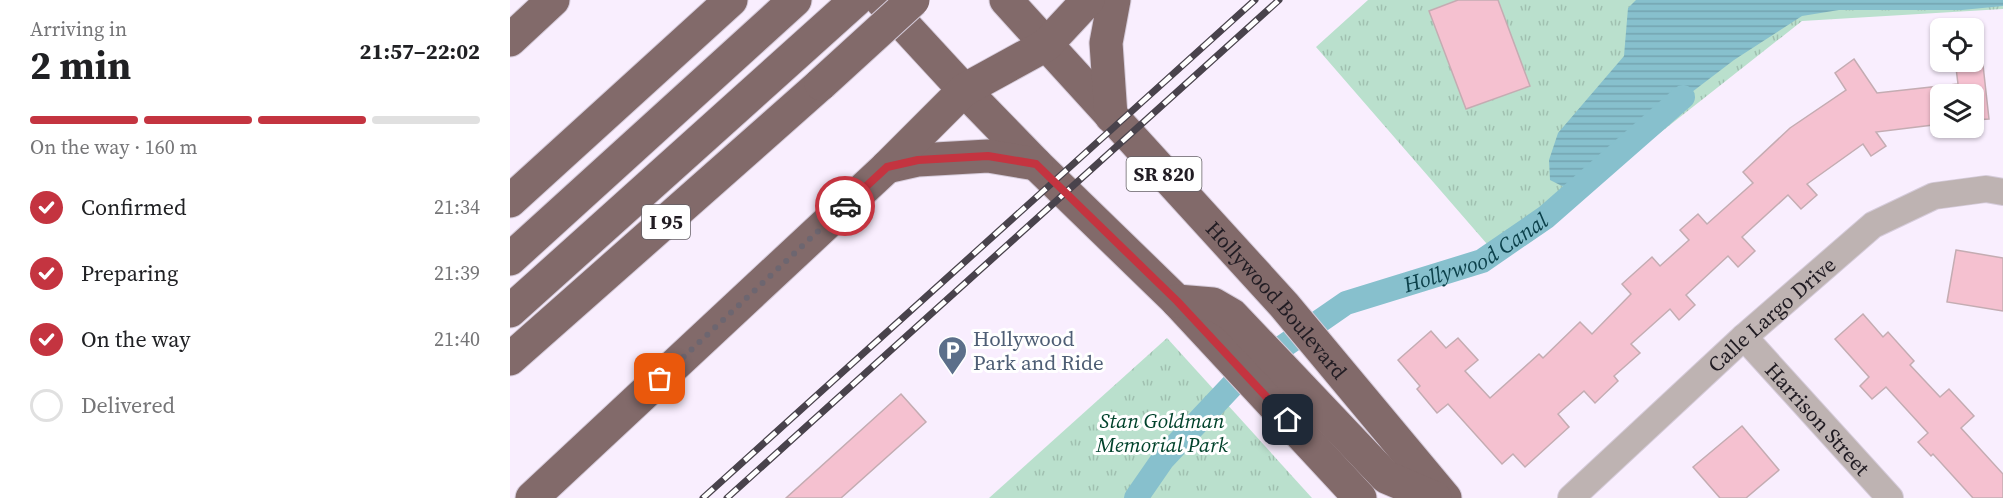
<!DOCTYPE html>
<html lang="en">
<head>
<meta charset="utf-8">
<style>
  body { margin:0; font-family:"Source Serif 4",serif; background:#f6f6f6; color:#202124; height:100vh; display:flex; flex-direction:column; font-size:22px; white-space:nowrap }
  * { box-sizing:border-box; margin:0 }
  p { font-size:20px; color:#757577 }
  .icon { flex:none; width:33px; height:33px; fill:none; stroke:currentColor; stroke-width:2; stroke-linecap:round; stroke-linejoin:round }
  .map { position:relative; flex:1; overflow:hidden }
  .panel { display:flex; flex-direction:column; background:#fff; width:510px }
  .panel>* { flex:none }
  .fabs { position:absolute; left:1420px; top:18px; display:grid; gap:12px }
  .fabs a { display:grid; place-items:center; width:54px; height:54px; border-radius:9px; background:#fff; box-shadow:0 2px 4px #0004; font-size:30px }
  .pin { position:absolute; display:grid; place-items:center; width:51px; height:51px; color:#fff; margin:-26px; border-radius:12px; box-shadow:0 3px 9px #0006 }
  .courier { position:absolute; display:grid; place-items:center; width:60px; height:60px; margin:-30px; border:4px solid #c43440; border-radius:50%; background:#fff; color:#222; box-shadow:0 2px 8px #0007 }
  .head em { font-style:normal; font-weight:700 }
  .head div { display:flex; flex-direction:column-reverse }
  .head { display:flex; align-items:center; justify-content:space-between; height:102px; padding:0 30px }
  h1 { font-size:39px; font-weight:700; line-height:45px }
  .bar { display:grid; grid-template-columns:repeat(4,1fr); gap:9px 6px; align-content:center; height:72px; padding:0 30px }
  .bar i { height:8px; border-radius:4px; background:#e0e0e0 }
  .bar .selected { background:#c43440 }
  .bar p { grid-column:span 4 }
  ol { padding:0 30px; list-style:none }
  li { display:flex; align-items:center; gap:18px; height:66px }
  li p { margin-inline-start:auto }
  li .icon { padding:6px; border-radius:50%; background:#c43440; color:#fff; stroke-width:4 }
  li:last-child { color:#757577 }
  li i { width:33px; height:33px; border:3px solid #e0e0e0; border-radius:50% }
  main { display:flex; flex:1; min-height:0 }
  .map>svg:first-child { display:block }
  .grass { fill:url(#grass-tufts) }
  .water { fill:url(#water-rules) }
  .lines { fill:none; stroke-linecap:round; stroke-linejoin:round }
  .canal { stroke:#87c0cd; stroke-width:24 }
  .building { fill:#f5c1d0; stroke:#c4acb2; stroke-width:1.5 }
  .street-casing { stroke:#d6ccdb; stroke-width:28 }
  .highway-casing { stroke:#d6ccdb; stroke-width:35 }
  .street { stroke:#beb3b2; stroke-width:26 }
  .highway { stroke:#826a6a; stroke-width:33 }
  .rail-casing { stroke:#49434c; stroke-width:7 }
  .rail { stroke:#fff; stroke-width:4.5; stroke-dasharray:14; stroke-linecap:butt }
  .highway-bridge-casing { stroke:#d6ccdb; stroke-width:35; stroke-linecap:butt }
  .highway-bridge { stroke:#826a6a; stroke-width:33 }
  .done { stroke:#6d6670; stroke-width:6; stroke-dasharray:0 10.8 }
  .route { stroke:#c43440; stroke-width:8 }
  .labels { text-anchor:middle; dominant-baseline:central; stroke-width:6; stroke-linejoin:round; paint-order:stroke }
  .shield { fill:#fff; stroke:#646065; stroke-width:1.5 }
  .shield-label { font-size:20px; font-weight:bold; fill:#211c23 }
  .street-label { font-size:21px; fill:#211c23; stroke:#fff }
  .service-label { font-size:21px; fill:#4e5e75; stroke:#fff; text-anchor:start }
  .park-label { font-size:21px; font-style:italic; fill:#00422b; stroke:#fff }
  .water-label { font-size:22px; font-style:italic; fill:#0c414b; stroke:#fff }
</style>
</head>
<body>
<main>
<section class="panel">
<div class="head"><div><h1>2 min</h1><p>Arriving in</p></div><em>21:57–22:02</em></div>
<div class="bar"><i class="selected"></i><i class="selected"></i><i class="selected"></i><i></i><p>On the way · 160 m</p></div>
<ol>
<li><svg class="icon" aria-label="check" viewBox="0 0 24 24"><path d="M5 12l5 5 9-10"/></svg>Confirmed<p>21:34</p></li>
<li><svg class="icon" aria-label="check" viewBox="0 0 24 24"><path d="M5 12l5 5 9-10"/></svg>Preparing<p>21:39</p></li>
<li><svg class="icon" aria-label="check" viewBox="0 0 24 24"><path d="M5 12l5 5 9-10"/></svg>On the way<p>21:40</p></li>
<li><i></i>Delivered</li>
</ol>
</section>
<div class="map">
<svg width="1493" height="498" viewBox="0 0 1493 498">
  <defs>
    <pattern id="grass-tufts" width="24" height="20" patternUnits="userSpaceOnUse" patternTransform="scale(1.5)"><rect width="24" height="20" fill="#bae0cd"/><path d="M3 7l-1-3M5 7V3M7 7l1-3M15 17l-1-3M17 17v-4M19 17l1-3" fill="none" stroke="#a0c0b0"/></pattern>
    <pattern id="water-rules" width="6" height="5" patternUnits="userSpaceOnUse" patternTransform="scale(1.5)"><rect width="6" height="5" fill="#87c0cd"/><path d="M0 2.5h6" fill="none" stroke="#74a4b0"/></pattern>
  </defs>
  <rect width="100%" height="100%" fill="#f9eefe"/>
  <g class="grass">
    <path d="M858,0H1493V9L1292,21L990,259L806,47Z"/>
    <path d="M657,338L802,498H479Z"/>
  </g>
  <path class="water" d="M1126,0H1493V6L1452,10H1329L1292,16L1224,60L1056,188L1040,180L1039,160L1048,133L1114,56L1118,8Z"/>
  <g class="lines">
    <path class="canal" id="s1" d="M626,498L653,459L732,375L836,303L972,261L1036,217L1173,97"/>
  </g>
  <g class="building">
    <path d="M948,0H988L1020,86L956,109L919,11Z"/>
    <path d="M1344,59L1367,93L1448,84L1446,68L1473,65L1479,119L1464,120V94H1431V124L1366,132L1376,146L1361,156L1353,144L1297,184L1307,195L1291,209L1278,195L1232,237L1245,251L1228,267L1218,256L1176,295L1185,305L1169,320L1160,309L1121,344L1130,353L1104,376L1108,381L1085,403L1074,391L1048,414L1059,427L1015,467L1003,454L992,464L938,404L927,413L907,389L910,386L888,360L921,331L936,348L948,338L968,360L955,371L980,398L1029,354L1033,358L1070,322L1082,334L1121,294L1112,284L1142,257L1150,266L1179,240L1170,230L1188,214L1197,224L1243,183L1233,172L1280,128L1336,90L1325,73Z"/>
    <path d="M1446,250L1493,258V311L1437,302Z"/>
    <path d="M1353,314L1373,337L1378,332L1404,361L1400,365L1430,397L1439,389L1464,416L1451,428L1493,474V498H1463L1423,454L1421,456L1408,442L1418,433L1376,387L1362,399L1350,386L1359,377L1325,339Z"/>
    <path d="M391,394L416,422L331,498H276Z"/>
    <path d="M1232,426L1269,470L1236,498H1210L1183,467Z"/>
  </g>
  <g class="lines">
    <defs>
      <g id="street">
        <path id="s2" d="M1234,337L1380,498"/>
        <path id="s3" d="M1061,498L1234,337L1363,225L1424,196L1476,189L1493,192"/>
      </g>
      <g id="highway">
        <path d="M371,0L454,90L526,164L667,301L850,498"/>
        <path id="s4" d="M496,0L774,305L935,498"/>
        <path d="M0,40L43,0"/>
        <path d="M601,116L596,43L604,0"/>
        <path d="M377,167L408,160L478,156L526,164"/>
        <path d="M0,201L221,0"/>
        <path d="M0,259L285,0"/>
        <path d="M667,301L703,304L722,315L876,477L925,498"/>
        <path d="M0,311L346,0"/>
        <path d="M0,359L311,84"/>
        <path d="M22,498L377,167L454,90L536,45L578,0"/>
      </g>
    </defs>
    <use href="#street" class="street-casing"/>
    <use href="#highway" class="highway-casing"/>
    <use href="#street" class="street"/>
    <use href="#highway" class="highway"/>
    <defs>
      <g id="rail">
        <path d="M193,498L745,0"/>
        <path d="M217,498L769,0"/>
      </g>
    </defs>
    <use href="#rail" class="rail-casing"/>
    <use href="#rail" class="rail"/>
    <defs>
      <path id="highway-bridge" d="M311,84L403,0"/>
    </defs>
    <use href="#highway-bridge" class="highway-bridge-casing"/>
    <use href="#highway-bridge" class="highway-bridge"/>
  </g>
  <g class="lines">
    <path class="done" d="M150,379L335,206"/>
    <path class="route" d="M335,206L377,167L408,160L478,156L526,164L667,301L778,420"/>
  </g>
  <defs>
    <symbol id="parking-pin" viewBox="-11 -11 22 30"><path d="M0 17L-7.5 6A9.5 9.5 0 1 1 7.5 6Z" fill="#5c6f8a" stroke="#fff"/><path d="M-3.5-5.5H1a3.5 3.5 0 0 1 0 7H-1V5.5H-3.5ZM-1-3.4V-.6H.8a1.4 1.4 0 0 0 0-2.8Z" fill="#fff"/></symbol>
  </defs>
  <g fill-rule="evenodd">
    <use href="#parking-pin" x="426" y="334" width="33" height="45"/>
  </g>
  <g class="labels">
    <g class="shield">
      <rect x="616.5" y="157" width="75" height="34" rx="4.5"/>
      <rect x="132" y="205" width="48" height="34" rx="4.5"/>
    </g>
    <g class="shield-label">
      <text x="654" y="174">SR 820</text>
      <text x="156" y="222">I 95</text>
    </g>
    <g class="street-label">
      <text stroke="none"><textPath href="#s4" startOffset="404">Hollywood Boulevard</textPath></text>
      <text stroke="none"><textPath href="#s3" startOffset="272">Calle Largo Drive</textPath></text>
      <text stroke="none"><textPath href="#s2" startOffset="110">Harrison Street</textPath></text>
    </g>
    <g class="service-label">
      <text x="463" y="338">Hollywood<tspan x="463" dy="24">Park and Ride</tspan></text>
    </g>
    <g class="park-label">
      <text x="652" y="420">Stan Goldman<tspan x="652" dy="24">Memorial Park</tspan></text>
    </g>
    <g class="water-label">
      <text stroke="none"><textPath href="#s1" startOffset="429">Hollywood Canal</textPath></text>
    </g>
  </g>
</svg>
<div class="fabs">
<a><svg class="icon" aria-label="locate" viewBox="0 0 24 24"><circle cx="12" cy="12" r="6"/><path d="M12 2v4M12 18v4M2 12h4M18 12h4"/></svg></a>
<a><svg class="icon" aria-label="layers" viewBox="0 0 24 24"><path d="M12 4l9 5-9 5-9-5zM3 14l9 5 9-5"/></svg></a>
</div>
<div class="pin" style="left:150px;top:379px;background:#ea580c"><svg class="icon" aria-label="bag" viewBox="0 0 24 24"><path d="M5 8h14l-1 12H6zM9 8a3 3 0 0 1 6 0"/></svg></div>
<div class="pin" style="left:778px;top:420px;background:#1f2937"><svg class="icon" aria-label="home" viewBox="0 0 24 24"><path d="M3 11l9-7 9 7M6 9v11h12V9"/></svg></div>
<div class="courier" style="left:335px;top:206px"><svg class="icon" aria-label="car" viewBox="0 0 24 24"><path d="M5 17H2v-5l4-1 3-4h7l3 4 3 1v5h-3M9 17h6M6 11h13"/><circle cx="7" cy="17" r="2"/><circle cx="17" cy="17" r="2"/></svg></div>
</div>
</main>
</body>
</html>
